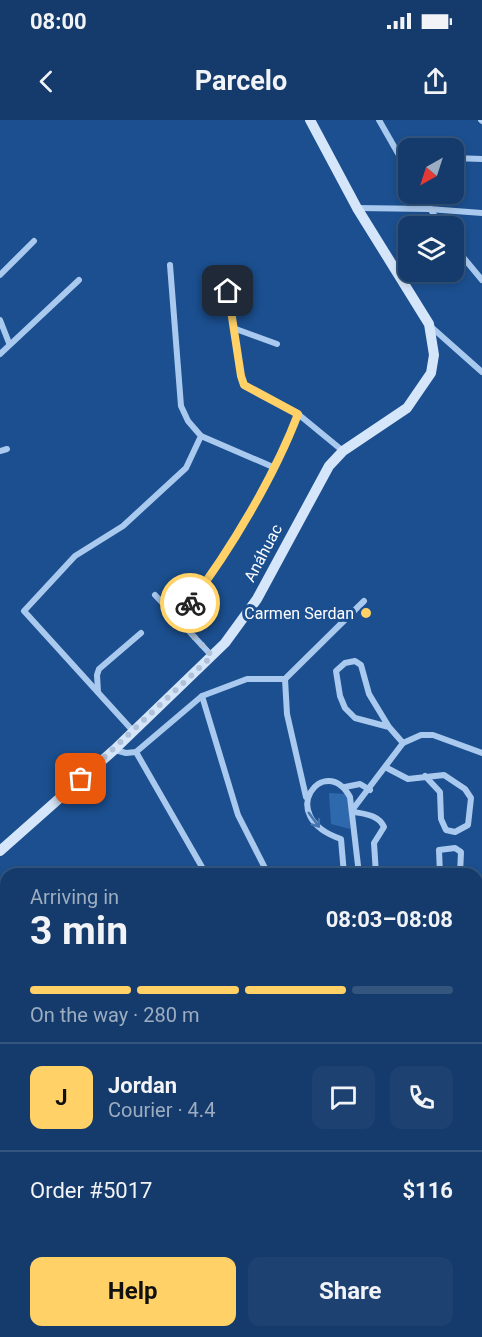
<!DOCTYPE html>
<html lang="en">
<head>
<meta charset="utf-8">
<style>
  body { margin:0; font-family:Roboto,sans-serif; background:#1d4271; color:#f1f3f6; height:100vh; display:flex; flex-direction:column; font-size:22px; white-space:nowrap }
  * { box-sizing:border-box; margin:0 }
  p { font-size:20px; color:#9dadc1 }
  .icon { flex:none; width:33px; height:33px; fill:none; stroke:currentColor; stroke-width:2; stroke-linecap:round; stroke-linejoin:round }
  .map { position:relative; flex:1; overflow:hidden }
  .details { position:absolute; left:0px; top:748px; width:483px; height:470px; display:flex; flex-direction:column; background:#143b6b; border-radius:18px 18px 0 0; box-shadow:0 3px 9px #0003,0 0 0 2px #33557e }
  .details>* { flex:none }
  .needle { width:39px; rotate:219deg }
  .buttons { position:absolute; left:398px; top:18px; display:grid; gap:12px }
  .buttons a { display:grid; place-items:center; width:66px; height:66px; border-radius:12px; background:#143b6b; box-shadow:0 3px 9px #0003,0 0 0 2px #33557e; font-size:30px }
  .pin { position:absolute; display:grid; place-items:center; width:51px; height:51px; color:#fff; margin:-26px; border-radius:12px; box-shadow:0 3px 9px #0006 }
  .courier { position:absolute; display:grid; place-items:center; width:60px; height:60px; margin:-30px; border:4px solid #ffd166; border-radius:50%; background:#fff; color:#222; box-shadow:0 2px 8px #0007 }
  .summary em { font-style:normal; font-weight:700 }
  .summary div { display:flex; flex-direction:column-reverse }
  .summary { display:flex; align-items:center; justify-content:space-between; height:102px; padding:0 30px }
  h1 { font-size:39px; font-weight:700; line-height:45px }
  .bar { display:grid; grid-template-columns:repeat(4,1fr); gap:9px 6px; align-content:center; height:72px; padding:0 30px }
  .bar i { height:8px; border-radius:4px; background:#33557e }
  .bar .active { background:#ffd166 }
  .bar p { grid-column:span 4 }
  .line { display:flex; align-items:center; gap:15px; padding:0 30px; border-top:2px solid #33557e }
  .line div { flex:1 }
  .round { display:grid; place-items:center; flex:none; width:63px; height:63px; border-radius:12px; background:#1d4271 }
  .action { display:flex; gap:12px; margin-top:auto; padding:12px 30px }
  .action a { flex:1; height:69px; border-radius:12px; background:#ffd166; color:#111; font-size:24px; font-weight:700; line-height:69px; text-align:center }
  .action a+a { background:#1d4271; color:#f1f3f6 }
  .status { display:flex; justify-content:space-between; align-items:center; height:42px; padding:0 30px; background:#143b6b; direction:ltr }
  .status svg { height:16px; fill:currentColor }
  header { display:flex; justify-content:space-between; align-items:center; height:78px; padding:0 30px; background:#143b6b; font-size:27px; font-weight:700 }
  .map>svg:first-child { display:block }
  .green { fill:#2e69ad }
  .lines { fill:none; stroke-linecap:round; stroke-linejoin:round }
  .stream { stroke:#9cc4f0; stroke-width:3 }
  .street { stroke:#a9c9ee; stroke-width:6 }
  .secondary { stroke:#d6e6fa; stroke-width:10 }
  .oneway { stroke:#4674ac }
  .done { stroke:#afc1d8; stroke-width:6; stroke-dasharray:0 10.8 }
  .route { stroke:#ffd166; stroke-width:8 }
  .poi-dot { fill:#ffd166; stroke:#1b4f8f; stroke-width:2 }
  .labels { text-anchor:middle; dominant-baseline:central; stroke-width:6; stroke-linejoin:round; paint-order:stroke }
  .street-label { font-size:16px; fill:#fff; stroke:#1b4f8f }
  .poi-label { font-size:16px; fill:#fff; stroke:#1b4f8f; text-anchor:end }
</style>
</head>
<body>
<div class="status"><b>08:00</b><svg viewBox="0 0 49 12"><path d="M0 12V9h3v3zM5 12V6h3v6zM10 12V3h3v9zM15 12V0h3v12zM26 1h20v11H26zM47 4h2v5h-2z"/></svg></div>
<header><svg class="icon" aria-label="back" viewBox="0 0 24 24"><path d="M15 5l-7 7 7 7"/></svg>Parcelo<svg class="icon" aria-label="share" viewBox="0 0 24 24"><path d="M12 15V3M7 8l5-5 5 5M5 13v7h14v-7"/></svg></header>
<div class="map">
<svg width="482" height="1217" viewBox="0 0 482 1217">
  <rect width="100%" height="100%" fill="#1b4f8f"/>
  <path class="green" d="M329,673L345,674L351,680L350,709L331,704Z"/>
  <g class="lines">
    <g class="stream">
      <path d="M0,1044L6,1055"/>
      <path d="M88,1212L92,1217"/>
    </g>
    <g class="street">
      <path d="M379,0L408,51"/>
      <path d="M481,0L482,1"/>
      <path d="M453,38L482,39"/>
      <path d="M421,74L441,106"/>
      <path d="M357,88L429,89L482,93"/>
      <path d="M453,125L482,160"/>
      <path d="M0,155L34,121"/>
      <path d="M228,172L241,256L245,265L298,294L343,331"/>
      <path d="M0,200L9,223"/>
      <path d="M429,205L482,252"/>
      <path d="M233,208L277,224"/>
      <path d="M0,234L79,160"/>
      <path d="M201,316L273,347"/>
      <path d="M0,331L7,329"/>
      <path d="M155,475L212,536"/>
      <path d="M178,499C224,439 271,364 298,294"/>
      <path d="M285,559L287,594L306,677"/>
      <path d="M98,572L97,555L99,549L141,513"/>
      <path d="M202,576L238,695L268,754"/>
      <path d="M389,607L369,574L361,545L355,541L345,543L336,551L340,576L345,588L355,598L389,607L403,623"/>
      <path d="M133,611L24,491L75,436L123,406L186,348L201,316L188,301L181,286L170,145"/>
      <path d="M115,630L126,633L136,632L202,576L247,559H285L364,481"/>
      <path d="M136,632L206,754"/>
      <path d="M387,648L408,659L444,655L465,669L471,678L468,705L455,712L446,710L441,699L440,672L425,656"/>
      <path d="M345,667L360,664L370,670"/>
      <path d="M353,689L403,623L421,615H433L482,633"/>
      <path d="M354,692C365,694 379,695 384,707L374,723L376,754"/>
      <path d="M344,754L341,719C273,696 325,631 350,677L359,754"/>
      <path d="M440,754L439,730L455,728L461,732L460,754"/>
      <path d="M477,821L482,824"/>
      <path d="M0,935L6,932"/>
      <path d="M477,939H480L482,951"/>
      <path d="M477,977L482,976"/>
      <path d="M477,1014L482,1008"/>
      <path d="M477,1205L482,1213"/>
      <path d="M302,1217L307,1212"/>
    </g>
    <g class="secondary">
      <path d="M0,731L114,630L225,523L257,479L329,346L343,331L407,288L431,253L434,235L429,204L357,88L310,0"/>
      <path d="M0,832L6,843"/>
      <path d="M182,1217V1212"/>
    </g>
  </g>
  <defs><path id="oneway-shaft" d="M-6 0H5M1.5-3L5.5 0L1.5 3" fill="none" stroke-width="1.6" stroke-linecap="round" stroke-linejoin="round" transform="scale(1.5)"/></defs>
  <use class="oneway" href="#oneway-shaft" transform="translate(314 700) rotate(54)"/>
  <g class="lines">
    <path class="done" d="M81,659L212,536L178,499L190,483"/>
    <path class="route" d="M190,483C230,431 275,355 298,294L244,265L241,256L228,171"/>
  </g>
  <circle class="poi-dot" cx="366" cy="493" r="6"/>
  <g class="labels">
    <g class="street-label">
      <text transform="translate(263 433) rotate(-62)">Anáhuac</text>
    </g>
    <g class="poi-label">
      <text x="354" y="493">Carmen Serdan</text>
    </g>
  </g>
</svg>
<div class="buttons">
<a><svg class="needle" viewBox="-14 -14 28 28"><path d="M0-13l5 13h-10z" fill="#e53935"/><path d="M0 13l5-13h-10z" fill="#9dadc1"/></svg></a>
<a><svg class="icon" aria-label="layers" viewBox="0 0 24 24"><path d="M12 4l9 5-9 5-9-5zM3 14l9 5 9-5"/></svg></a>
</div>
<div class="pin" style="left:81px;top:659px;background:#ea580c"><svg class="icon" aria-label="bag" viewBox="0 0 24 24"><path d="M5 8h14l-1 12H6zM9 8a3 3 0 0 1 6 0"/></svg></div>
<div class="pin" style="left:228px;top:171px;background:#1f2937"><svg class="icon" aria-label="home" viewBox="0 0 24 24"><path d="M3 11l9-7 9 7M6 9v11h12V9"/></svg></div>
<div class="courier" style="left:190px;top:483px"><svg class="icon" aria-label="bike" viewBox="0 0 24 24"><circle cx="6" cy="16" r="4"/><circle cx="18" cy="16" r="4"/><path d="M6 16l4-8h5l3 8M10 8l3 8H6M13 5h3"/></svg></div>
<section class="details">
<div class="summary"><div><h1>3 min</h1><p>Arriving in</p></div><em>08:03–08:08</em></div>
<div class="bar"><i class="active"></i><i class="active"></i><i class="active"></i><i></i><p>On the way · 280 m</p></div>
<div class="line" style="height:108px"><b class="round" style="background:#ffd166;color:#111">J</b><div><b>Jordan</b><p>Courier · 4.4</p></div><a class="round"><svg class="icon" aria-label="chat" viewBox="0 0 24 24"><path d="M4 5h16v11H9l-5 4z"/></svg></a><a class="round"><svg class="icon" aria-label="phone" viewBox="0 0 24 24"><path d="M5 4h4l2 5-3 2q2 4 5 5l2-3 5 2v4C11 20 4 13 5 4z"/></svg></a></div>
<div class="line" style="height:78px"><div>Order #5017</div><b>$116</b></div>
<div class="action"><a>Help</a><a>Share</a></div>
</section>
</div>
</body>
</html>
